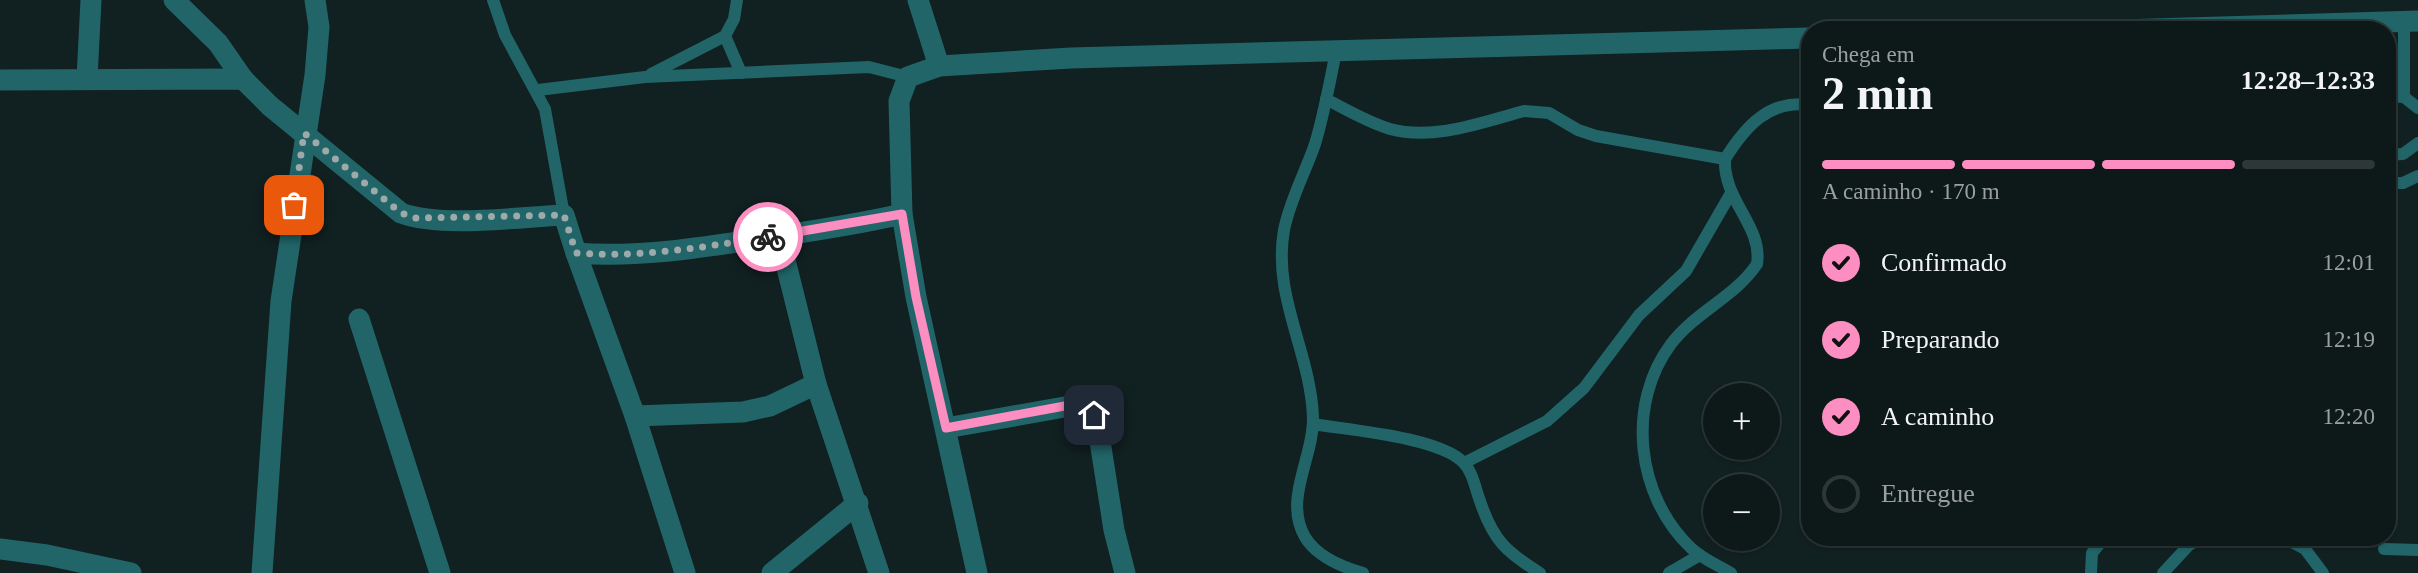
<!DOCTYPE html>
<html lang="pt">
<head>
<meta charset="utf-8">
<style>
  body { margin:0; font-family:"Times New Roman",serif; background:#1b2526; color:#f1f3f6; height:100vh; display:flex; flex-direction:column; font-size:26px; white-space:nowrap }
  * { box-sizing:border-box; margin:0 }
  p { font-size:23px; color:#9aa0a2 }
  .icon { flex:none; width:38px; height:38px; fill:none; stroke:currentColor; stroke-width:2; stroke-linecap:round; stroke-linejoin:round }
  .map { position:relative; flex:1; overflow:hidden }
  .side { position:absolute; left:1801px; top:21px; width:595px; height:525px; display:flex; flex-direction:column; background:#0d1819; border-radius:28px; box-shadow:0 2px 5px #0004,0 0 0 2px #2d3738 }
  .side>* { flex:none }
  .controls { position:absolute; left:1703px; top:383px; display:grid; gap:14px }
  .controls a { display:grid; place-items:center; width:77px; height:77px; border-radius:50%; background:#0d1819; box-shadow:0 2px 5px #0004,0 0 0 2px #2d3738; font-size:35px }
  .pin { position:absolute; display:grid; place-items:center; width:60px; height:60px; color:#fff; margin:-30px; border-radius:14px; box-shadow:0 4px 10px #0006 }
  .courier { position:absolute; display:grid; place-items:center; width:70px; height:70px; margin:-35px; border:5px solid #fd8ec1; border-radius:50%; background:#fff; color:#222; box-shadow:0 2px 9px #0007 }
  .head em { font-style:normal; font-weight:800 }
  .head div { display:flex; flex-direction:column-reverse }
  .head { display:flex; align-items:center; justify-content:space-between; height:119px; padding:0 21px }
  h1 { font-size:46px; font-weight:800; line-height:52px }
  .bar { display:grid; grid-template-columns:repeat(4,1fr); gap:10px 7px; align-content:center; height:84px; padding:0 21px }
  .bar i { height:9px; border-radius:5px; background:#2d3738 }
  .bar .selected { background:#fd8ec1 }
  .bar p { grid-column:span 4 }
  ol { padding:0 21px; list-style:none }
  li { display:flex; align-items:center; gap:21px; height:77px }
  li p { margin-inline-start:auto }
  li .icon { padding:7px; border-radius:50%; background:#fd8ec1; color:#111; stroke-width:4 }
  li:last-child { color:#9aa0a2 }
  li i { width:38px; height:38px; border:4px solid #2d3738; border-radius:50% }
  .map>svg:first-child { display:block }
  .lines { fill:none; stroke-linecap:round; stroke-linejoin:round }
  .lane { stroke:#216569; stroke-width:12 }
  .street { stroke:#216569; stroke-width:21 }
  .done { stroke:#9eaaaa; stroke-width:7; stroke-dasharray:0 12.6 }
  .route { stroke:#fd8ec1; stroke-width:9 }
</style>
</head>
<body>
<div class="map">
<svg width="2418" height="573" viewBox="0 0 2418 573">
  <rect width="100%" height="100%" fill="#112021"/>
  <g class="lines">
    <g class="lane">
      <path d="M493,0L505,35L545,109L564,215"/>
      <path d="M2404,21V97"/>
      <path d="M725,36L741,73"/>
      <path d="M1336,51C1330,82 1324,114 1315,144C1305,173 1290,200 1284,230C1272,296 1311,353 1313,418C1314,457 1283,499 1305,537C1317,557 1342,567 1363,573"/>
      <path d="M651,74L725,36L734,19L737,0"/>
      <path d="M538,90L645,77L869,67L908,77"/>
      <path d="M2387,96L2404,97L2418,108"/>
      <path d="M1326,99C1347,110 1367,122 1390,129C1434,141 1483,122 1524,111L1549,113L1578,130L1596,136L1725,159"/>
      <path d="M2387,155L2403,154L2418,143"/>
      <path d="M2387,183H2403L2418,176"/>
      <path d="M1313,424C1349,430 1438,437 1463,462C1473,472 1475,488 1480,501C1493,540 1506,552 1540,573"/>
      <path d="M1464,463L1547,421L1584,388L1639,315L1686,271L1731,193"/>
      <path d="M2282,537L2305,549L2323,573"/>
      <path d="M2384,549L2418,550"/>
      <path d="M1669,573L1700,555"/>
      <path d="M1731,573C1718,565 1702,559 1691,548C1636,496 1626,404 1671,344C1695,312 1735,297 1757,264C1763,226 1723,201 1725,159C1745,127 1769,99 1810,105"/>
      <path d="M2091,573L2092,553L2105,537"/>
      <path d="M2163,573L2189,545L2205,537"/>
    </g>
    <g class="street">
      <path d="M174,0L218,43L243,79"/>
      <path d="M918,0L939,66"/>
      <path d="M2119,30L2418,21"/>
      <path d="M87,79L91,0"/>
      <path d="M0,80L243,79L270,106L401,213C441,228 519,217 564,215L576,253C638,258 697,248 758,239C807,232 855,225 902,214L899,101L908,77L939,66L1071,58L1810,38"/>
      <path d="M902,214L916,297L977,573"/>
      <path d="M779,236L816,384L879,573"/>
      <path d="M576,253L635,416L685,573"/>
      <path d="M359,319L440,573"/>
      <path d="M635,416L743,412L770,406L816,384"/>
      <path d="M946,428L1070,406L1090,410L1097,422L1114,530L1125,573"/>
      <path d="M0,549L47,555L131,573"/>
      <path d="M262,573L281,301L315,75L319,27L315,0"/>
      <path d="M772,573L858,503"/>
    </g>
  </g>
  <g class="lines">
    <path class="done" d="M294,205L304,133L401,213L415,218L564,215L576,253C642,258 703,247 768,237"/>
    <path class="route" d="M768,237L902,214L916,297L946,428L1070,405L1085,406L1094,415"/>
  </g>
</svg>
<div class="controls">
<a>+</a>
<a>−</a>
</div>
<div class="pin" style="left:294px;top:205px;background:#ea580c"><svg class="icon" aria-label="bag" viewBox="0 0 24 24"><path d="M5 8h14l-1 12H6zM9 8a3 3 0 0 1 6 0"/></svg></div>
<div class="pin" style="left:1094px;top:415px;background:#1f2937"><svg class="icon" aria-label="home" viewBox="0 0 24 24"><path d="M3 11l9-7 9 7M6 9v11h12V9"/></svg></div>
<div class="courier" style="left:768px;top:237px"><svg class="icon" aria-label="bike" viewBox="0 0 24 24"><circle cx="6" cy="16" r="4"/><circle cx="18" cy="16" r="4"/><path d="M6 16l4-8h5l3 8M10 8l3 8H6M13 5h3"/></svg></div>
<section class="side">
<div class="head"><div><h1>2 min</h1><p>Chega em</p></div><em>12:28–12:33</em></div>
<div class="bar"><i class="selected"></i><i class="selected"></i><i class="selected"></i><i></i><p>A caminho · 170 m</p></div>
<ol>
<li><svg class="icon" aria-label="check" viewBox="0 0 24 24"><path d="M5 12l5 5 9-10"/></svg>Confirmado<p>12:01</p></li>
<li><svg class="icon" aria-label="check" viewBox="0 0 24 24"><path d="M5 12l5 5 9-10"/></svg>Preparando<p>12:19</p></li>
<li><svg class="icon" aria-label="check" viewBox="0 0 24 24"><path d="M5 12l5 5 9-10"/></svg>A caminho<p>12:20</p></li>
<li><i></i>Entregue</li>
</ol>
</section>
</div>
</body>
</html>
